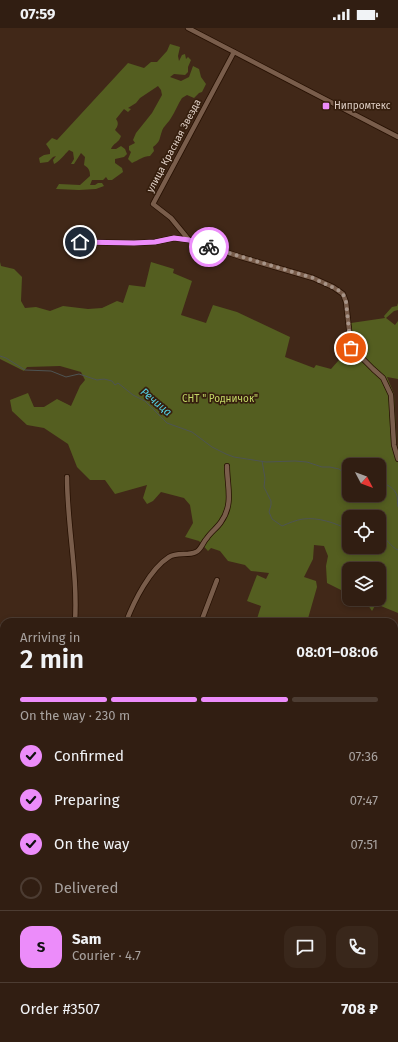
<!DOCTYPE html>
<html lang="en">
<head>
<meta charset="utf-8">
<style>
  body { margin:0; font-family:"Fira Sans",sans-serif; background:#39271b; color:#f1f3f6; height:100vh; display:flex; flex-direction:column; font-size:15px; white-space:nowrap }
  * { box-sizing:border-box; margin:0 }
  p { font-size:13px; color:#a8a29f }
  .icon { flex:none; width:22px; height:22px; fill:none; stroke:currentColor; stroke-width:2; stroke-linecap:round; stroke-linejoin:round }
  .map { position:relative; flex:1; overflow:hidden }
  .details { position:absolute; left:0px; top:590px; width:398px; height:424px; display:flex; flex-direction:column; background:#311e12; border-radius:12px 12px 0 0; box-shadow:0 2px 6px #0003,0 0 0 1px #4c3c32 }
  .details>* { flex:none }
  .needle { width:26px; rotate:131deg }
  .buttons { position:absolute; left:342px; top:430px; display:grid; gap:8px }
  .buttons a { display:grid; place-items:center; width:44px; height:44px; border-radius:8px; background:#311e12; box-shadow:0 2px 6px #0003,0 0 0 1px #4c3c32; font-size:20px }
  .pin { position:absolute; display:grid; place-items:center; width:34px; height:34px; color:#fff; margin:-17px; border:2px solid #fff; border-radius:50%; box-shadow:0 1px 4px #0007 }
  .courier { position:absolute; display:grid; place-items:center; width:40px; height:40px; margin:-20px; border:3px solid #ec8cfa; border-radius:50%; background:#fff; color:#222; box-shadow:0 1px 5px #0007 }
  .overview em { font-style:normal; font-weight:600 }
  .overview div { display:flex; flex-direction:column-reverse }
  .overview { display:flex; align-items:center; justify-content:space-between; height:68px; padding:0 20px }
  h1 { font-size:26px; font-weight:600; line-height:30px }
  .bar { display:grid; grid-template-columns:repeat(4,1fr); gap:6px 4px; align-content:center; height:48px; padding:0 20px }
  .bar i { height:5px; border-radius:3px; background:#4c3c32 }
  .bar .selected { background:#ec8cfa }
  .bar p { grid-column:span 4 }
  .line { display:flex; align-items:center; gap:10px; padding:0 20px; border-top:1px solid #4c3c32 }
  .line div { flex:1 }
  .round { display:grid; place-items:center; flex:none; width:42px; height:42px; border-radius:12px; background:#39271b }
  ol { padding:0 20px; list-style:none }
  li { display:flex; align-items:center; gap:12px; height:44px }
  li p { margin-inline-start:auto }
  li .icon { padding:4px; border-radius:50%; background:#ec8cfa; color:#111; stroke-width:4 }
  li:last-child { color:#a8a29f }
  li i { width:22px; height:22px; border:2px solid #4c3c32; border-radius:50% }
  .status { display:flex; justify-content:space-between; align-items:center; height:28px; padding:0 20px; background:#311e12; direction:ltr }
  .status svg { height:11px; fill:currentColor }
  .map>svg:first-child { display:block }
  .green { fill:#545e20; fill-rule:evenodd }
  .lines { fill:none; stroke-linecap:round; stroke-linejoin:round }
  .stream { stroke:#4e5453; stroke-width:1 }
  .street-casing { stroke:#261002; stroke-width:6 }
  .secondary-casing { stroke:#261002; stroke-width:9 }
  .street { stroke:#795d4b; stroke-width:4.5 }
  .secondary { stroke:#795d4b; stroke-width:7 }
  .rail { stroke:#c5b3a8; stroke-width:1 }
  .done { stroke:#a79488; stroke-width:4; stroke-dasharray:0 7.2 }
  .route { stroke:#ec8cfa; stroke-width:5 }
  .poi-dot { fill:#ec8cfa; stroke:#361f0e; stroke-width:1.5 }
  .labels { text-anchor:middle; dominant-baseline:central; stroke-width:3.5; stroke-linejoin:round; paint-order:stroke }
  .poi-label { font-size:10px; fill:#decec4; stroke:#361f0e; text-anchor:start }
  .street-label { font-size:10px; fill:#decec4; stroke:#361f0e }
  .park-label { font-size:10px; fill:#c3d765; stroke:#361f0e }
  .water-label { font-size:11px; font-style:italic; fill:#54d2e5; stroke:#361f0e }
</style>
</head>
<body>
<div class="status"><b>07:59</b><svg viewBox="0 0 49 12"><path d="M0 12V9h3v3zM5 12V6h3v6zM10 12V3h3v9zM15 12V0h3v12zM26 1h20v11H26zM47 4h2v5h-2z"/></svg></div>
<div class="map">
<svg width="398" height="1014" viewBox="0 0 398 1014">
  <rect width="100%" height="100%" fill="#412818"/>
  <g class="green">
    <path d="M170,16L180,19L178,28L179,33L182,27L185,26L186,31L188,29L191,32L188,39V44L185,47L174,46L170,49L181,53L189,49L193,38L199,41L201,49L206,56L202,64L199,65L194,70L187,67L182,70C178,76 175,84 171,90C169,94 163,99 162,103C159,111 161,113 153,119L154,123L150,128C143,128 139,132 132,135L128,131L131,124L129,122V118L135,115L133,112L136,105L152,85L162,67L161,62L158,58L140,70L136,75L128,80L131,81L128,84L124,81L116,91C119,95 118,98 115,102L121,108C119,115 113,115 111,121H116L121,118L125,121L127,126L124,129L115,131V135L122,140L123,144L112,152H108L106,149L103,152H92L90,157H95L98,155H102L104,158L96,161L79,162L56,161L59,156L80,157L90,148C90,143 89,140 84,137L85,129L81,125L74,136H71L74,131L73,124L69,122C65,126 59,134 54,136L53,132L56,128L53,129L48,134L40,135L39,130L44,127L50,126V122L46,116L52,110L57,112L128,35L144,40L151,34H157L167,23Z"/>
    <path d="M0,234L1,238L14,241L22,249L21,273L25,280L36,279L50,283L63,278L88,281L102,280L117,273L123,275L129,257L145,259L151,234L174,241L173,245L192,253L181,287L206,295L213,277L237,284L290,309L285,329L314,340L316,337L331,341L346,324V314L352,310L351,295L385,290L384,288L392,279L397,278L398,275V282L394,283L386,290L395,297L398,293V351L387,349L394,366L397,416L398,420V585L376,576L372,583L368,577L359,571H379V541H349V566L327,555L326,538L328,528L324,518L314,517L313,531L304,549L316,553L317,559L307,594H256L261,578L247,573L257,547L266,551L269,545L251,543L245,537L228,533L220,523L211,520L208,523L199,513L185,509L193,495L190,477L184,470L161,464L153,473L147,476L143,470L147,457L115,466L105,452H90L77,439L68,416L44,400L27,397L12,383L10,372L28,365L34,379H44L57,371L71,378L80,358L85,352L81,344L60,338L27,339L24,343L0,331ZM349,437H379V467H349ZM349,489H379V519H349Z"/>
    <path d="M398,609V824L394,820V612Z"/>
  </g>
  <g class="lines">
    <g class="stream">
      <path d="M0,328L6,330L25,342L51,343L66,349L79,346L97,352L104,351L112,353L115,357L118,355L133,367L145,373L167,395L192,404L212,419L226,426L234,429L266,434L295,433L307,434L322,439H330L339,441L349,449"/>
      <path d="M262,433L265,450L264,459L271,473V477L269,484L272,491L282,498C289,495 296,492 303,491C318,489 336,495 349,502"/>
      <path d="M379,453C386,456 395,460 397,468C398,472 397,476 398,479"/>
      <path d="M379,507C387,509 390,519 398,522"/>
    </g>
    <defs>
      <g id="street">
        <path d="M188,0L398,109"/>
        <path d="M234,24L153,176L171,190L189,212L241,229L313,250L333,259L343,266L346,274L351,319L373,341L383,350L391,367L394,417L398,431"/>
        <path d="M80,214L134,215L155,214L174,210L189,212"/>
        <path d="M67,449C67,497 78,546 75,594"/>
        <path d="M126,594C134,573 150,541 169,529C177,524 188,528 196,524C201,522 203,514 207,510C211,504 217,500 221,494C234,476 227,458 227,438"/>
        <path d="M201,594L217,552"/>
        <path d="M0,637H4"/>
        <path d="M0,709L4,710"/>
        <path d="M0,800L4,786"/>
        <path d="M394,882L398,884"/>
        <path d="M394,899L398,892"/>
        <path d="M394,934L398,936"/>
        <path d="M394,986L398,988"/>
        <path d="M313,1010L321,1014"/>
        <path d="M332,1014L335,1010"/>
      </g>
      <g id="secondary">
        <path d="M0,906L4,907"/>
        <path d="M239,1010L247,1014"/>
      </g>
    </defs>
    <use href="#street" class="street-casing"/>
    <use href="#secondary" class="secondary-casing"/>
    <use href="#street" class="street"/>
    <use href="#secondary" class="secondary"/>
    <g class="rail">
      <path d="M0,962L4,966"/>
      <path d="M52,1010L56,1014"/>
      <path d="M193,1010L199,1014"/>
    </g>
  </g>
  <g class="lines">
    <path class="done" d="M209,219L313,250L338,262L343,266L346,274L351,320"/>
    <path class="route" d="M80,214L134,215L155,214L174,210L189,212L209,219"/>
  </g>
  <rect class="poi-dot" x="322" y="74" width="8" height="8" rx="2"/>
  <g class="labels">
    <g class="poi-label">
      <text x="334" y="78">Нипромтекс</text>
    </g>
    <g class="street-label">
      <text transform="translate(174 118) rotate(-62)">улица Красная Звезда</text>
    </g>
    <g class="park-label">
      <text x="220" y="371">СНТ " Родничок"</text>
    </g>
    <g class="water-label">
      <text transform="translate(156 374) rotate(40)">Речица</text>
    </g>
  </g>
</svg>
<div class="buttons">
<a><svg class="needle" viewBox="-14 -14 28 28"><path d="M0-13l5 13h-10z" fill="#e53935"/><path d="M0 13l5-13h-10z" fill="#a8a29f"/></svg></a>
<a><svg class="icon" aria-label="locate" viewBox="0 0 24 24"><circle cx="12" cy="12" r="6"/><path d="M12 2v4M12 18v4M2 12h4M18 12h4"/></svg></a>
<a><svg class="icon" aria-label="layers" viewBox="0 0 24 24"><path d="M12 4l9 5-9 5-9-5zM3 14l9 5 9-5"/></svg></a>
</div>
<div class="pin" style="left:351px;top:320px;background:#ea580c"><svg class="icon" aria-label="bag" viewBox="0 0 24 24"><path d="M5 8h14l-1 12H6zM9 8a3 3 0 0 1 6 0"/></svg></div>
<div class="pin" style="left:80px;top:214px;background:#1f2937"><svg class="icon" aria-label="home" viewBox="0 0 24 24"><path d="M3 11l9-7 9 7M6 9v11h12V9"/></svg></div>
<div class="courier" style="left:209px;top:219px"><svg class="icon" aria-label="bike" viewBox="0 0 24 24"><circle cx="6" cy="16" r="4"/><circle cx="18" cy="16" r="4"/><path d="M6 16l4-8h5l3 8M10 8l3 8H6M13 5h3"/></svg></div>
<section class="details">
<div class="overview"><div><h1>2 min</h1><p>Arriving in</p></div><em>08:01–08:06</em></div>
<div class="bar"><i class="selected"></i><i class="selected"></i><i class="selected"></i><i></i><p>On the way · 230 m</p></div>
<ol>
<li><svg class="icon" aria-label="check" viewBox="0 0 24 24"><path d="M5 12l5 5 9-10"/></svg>Confirmed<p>07:36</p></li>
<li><svg class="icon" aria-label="check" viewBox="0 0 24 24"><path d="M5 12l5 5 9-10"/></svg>Preparing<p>07:47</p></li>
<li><svg class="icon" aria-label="check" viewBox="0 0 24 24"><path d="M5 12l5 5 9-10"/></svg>On the way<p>07:51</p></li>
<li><i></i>Delivered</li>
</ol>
<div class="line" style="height:72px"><b class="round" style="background:#ec8cfa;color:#111">S</b><div><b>Sam</b><p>Courier · 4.7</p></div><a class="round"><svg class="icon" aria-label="chat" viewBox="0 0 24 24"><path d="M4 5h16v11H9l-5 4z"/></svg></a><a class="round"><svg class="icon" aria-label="phone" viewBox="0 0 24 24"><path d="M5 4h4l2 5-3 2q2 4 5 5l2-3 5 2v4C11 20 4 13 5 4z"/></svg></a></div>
<div class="line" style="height:52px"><div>Order #3507</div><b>708 ₽</b></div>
</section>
</div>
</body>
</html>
